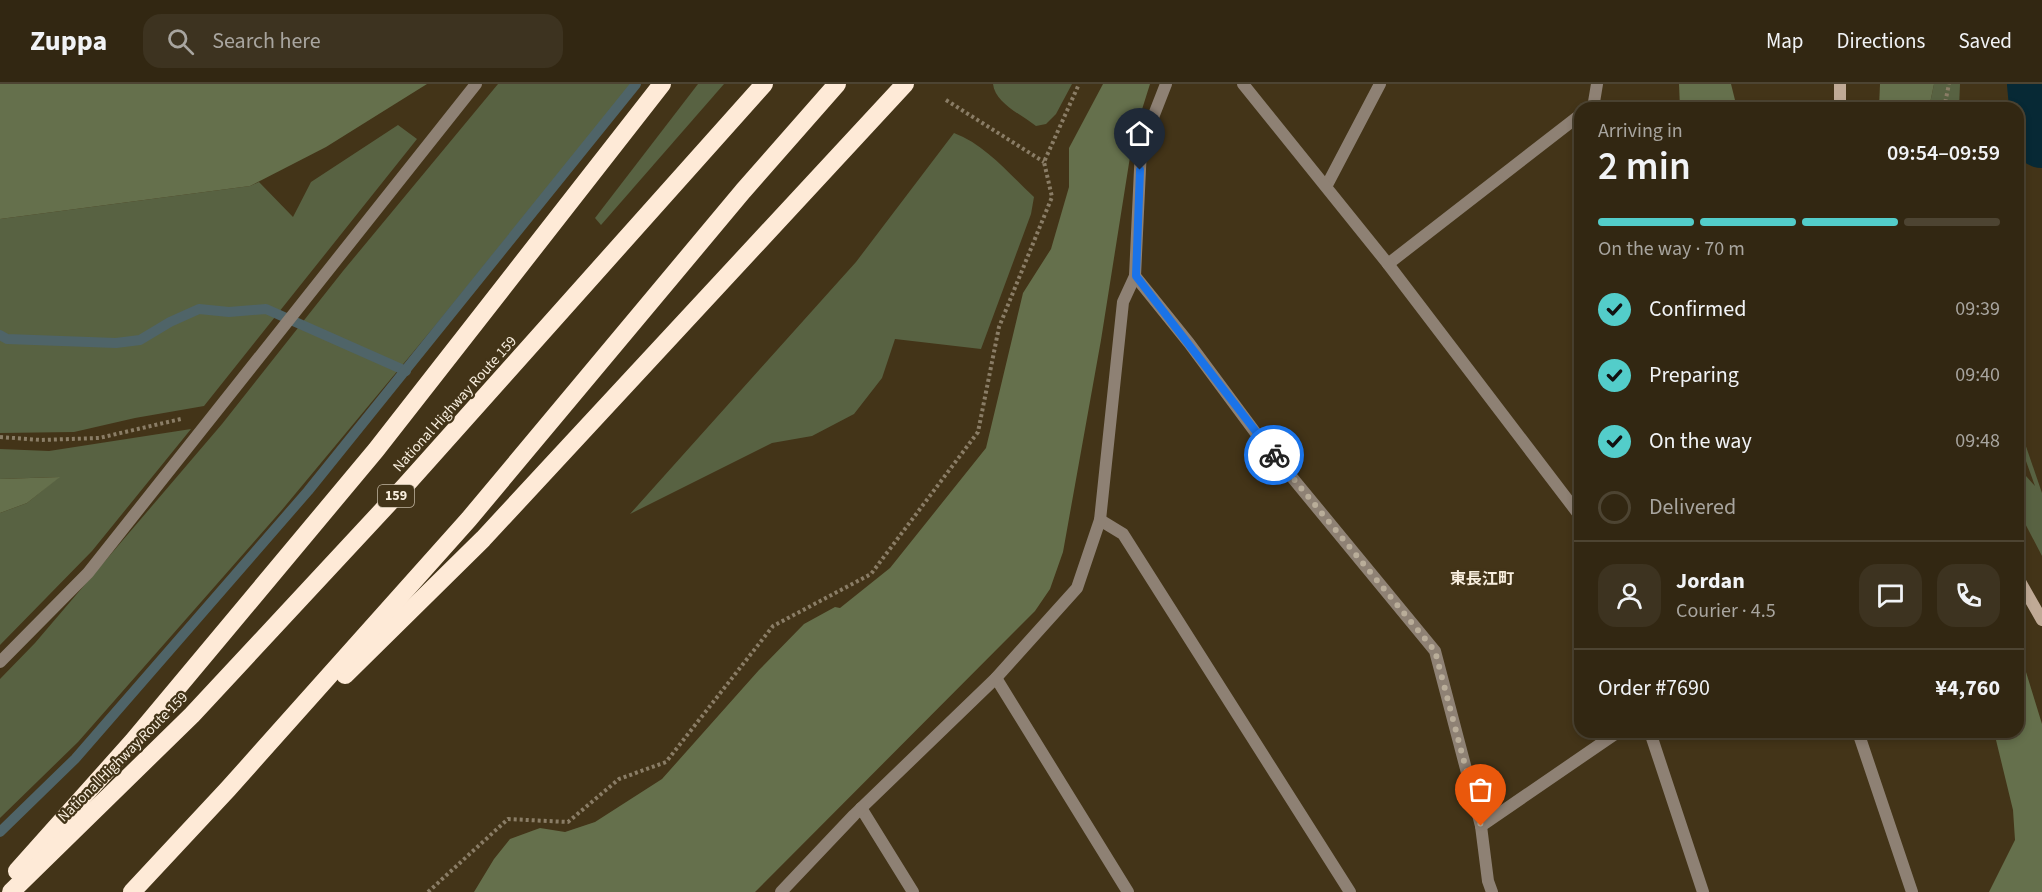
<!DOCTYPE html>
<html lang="en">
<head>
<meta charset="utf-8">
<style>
  body { margin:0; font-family:"Source Sans 3","Noto Sans JP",sans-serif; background:#3d3320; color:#f1f3f6; height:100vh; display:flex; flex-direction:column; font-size:22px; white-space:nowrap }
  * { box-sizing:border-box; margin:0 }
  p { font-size:20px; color:#a8a59f }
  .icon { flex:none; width:33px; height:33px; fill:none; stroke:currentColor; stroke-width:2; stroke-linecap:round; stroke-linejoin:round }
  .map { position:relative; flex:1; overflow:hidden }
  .side { position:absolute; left:1574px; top:18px; width:450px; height:636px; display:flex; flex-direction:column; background:#322712; border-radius:18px; box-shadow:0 3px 9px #0003,0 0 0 2px #4d4432 }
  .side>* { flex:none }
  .pin { position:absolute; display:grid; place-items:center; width:51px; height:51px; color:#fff; margin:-62px -26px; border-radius:50% 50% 50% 0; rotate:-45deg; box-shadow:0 0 6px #0007 }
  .pin .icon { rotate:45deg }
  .courier { position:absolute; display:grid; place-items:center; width:60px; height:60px; margin:-30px; border:4px solid #1a73e8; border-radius:50%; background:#fff; color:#222; box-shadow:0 2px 8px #0007 }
  .head em { font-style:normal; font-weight:600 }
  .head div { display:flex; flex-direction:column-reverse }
  .head { display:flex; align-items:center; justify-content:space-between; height:102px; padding:0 24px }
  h1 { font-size:39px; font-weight:600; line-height:45px }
  .bar { display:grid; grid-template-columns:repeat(4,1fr); gap:9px 6px; align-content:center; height:72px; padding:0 24px }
  .bar i { height:8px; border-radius:4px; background:#4d4432 }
  .bar .selected { background:#53cdca }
  .bar p { grid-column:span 4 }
  .line { display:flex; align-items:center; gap:15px; padding:0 24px; border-top:2px solid #4d4432 }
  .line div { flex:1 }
  .round { display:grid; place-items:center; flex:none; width:63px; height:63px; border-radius:18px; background:#3d3320 }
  ol { padding:0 24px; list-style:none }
  li { display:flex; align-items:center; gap:18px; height:66px }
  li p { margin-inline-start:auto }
  li .icon { padding:6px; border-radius:50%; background:#53cdca; color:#111; stroke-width:4 }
  li:last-child { color:#a8a59f }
  li i { width:33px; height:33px; border:3px solid #4d4432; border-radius:50% }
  header { display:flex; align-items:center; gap:36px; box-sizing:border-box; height:84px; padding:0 30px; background:#322712; border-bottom:2px solid #4d4432 }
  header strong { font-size:28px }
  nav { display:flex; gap:33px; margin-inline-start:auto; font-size:21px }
  .search { width:420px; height:54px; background:#3d3320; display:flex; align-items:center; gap:15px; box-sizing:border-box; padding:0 21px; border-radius:18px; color:#a8a59f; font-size:22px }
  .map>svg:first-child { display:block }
  .green { fill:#586242 }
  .forest { fill:#65704c }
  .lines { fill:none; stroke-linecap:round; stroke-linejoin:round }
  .stream { stroke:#4f6468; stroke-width:10 }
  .river { stroke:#072935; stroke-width:60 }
  .path { stroke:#8a7d66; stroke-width:4; stroke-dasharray:3 3; stroke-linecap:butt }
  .lane { stroke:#8e8174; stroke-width:12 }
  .street { stroke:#8e8174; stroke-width:12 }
  .secondary { stroke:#c0aa96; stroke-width:12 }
  .highway { stroke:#feead7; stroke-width:18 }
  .done { stroke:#b9ad99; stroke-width:6; stroke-dasharray:0 10.8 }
  .route { stroke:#1a73e8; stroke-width:8 }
  .labels { text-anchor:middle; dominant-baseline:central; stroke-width:4.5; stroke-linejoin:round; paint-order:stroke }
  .shield { fill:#433418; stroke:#c2b6a3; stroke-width:1.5 }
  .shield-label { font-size:14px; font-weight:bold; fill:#f8eede }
  .street-label { font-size:15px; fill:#f8eede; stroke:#433418 }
  .neighbourhood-label { font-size:16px; font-weight:bold; fill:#f8eede; stroke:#433418 }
</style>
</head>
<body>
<header>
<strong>Zuppa</strong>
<div class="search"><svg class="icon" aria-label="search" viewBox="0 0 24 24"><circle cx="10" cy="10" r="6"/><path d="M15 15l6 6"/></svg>Search here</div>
<nav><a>Map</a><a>Directions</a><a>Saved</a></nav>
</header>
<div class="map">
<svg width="2042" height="808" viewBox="0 0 2042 808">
  <rect width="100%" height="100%" fill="#433418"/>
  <g class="green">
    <path d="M498,0H631L439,237L281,427L78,658L0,734V595L35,559L222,340L343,187Z"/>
    <path d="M698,0H724L601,141L595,134Z"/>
    <path d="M993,0H1072L1056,30L1046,40L1036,42C1022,31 995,19 993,0Z"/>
    <path d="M1934,0H1960L1959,24H1929Z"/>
    <path d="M398,41L417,55L204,322L135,334L74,348L0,349V135L250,102L259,98L293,133L311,98Z"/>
    <path d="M954,49C986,61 1010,91 1034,113L1031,130L981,265L895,255L882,294L854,330L812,352L772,359L630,430L856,178Z"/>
    <path d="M2018,339L2042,409V472L2018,426V383L2035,402L2018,355Z"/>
    <path d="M191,345L92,467L0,561V429L27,419L59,393L0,395V365L49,367Z"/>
  </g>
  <g class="forest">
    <path d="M0,0H427L326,63L250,102L0,135Z"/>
    <path d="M1103,0H1150L1133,54L1101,256L1063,468L1050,505L1035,527L755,808H474L494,775L510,755L540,744L565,748L595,738L662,695L759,586L804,540L835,523L840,524L890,484L986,364L1023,209L1051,165L1069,103V64Z"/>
    <path d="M1679,0H1731L1737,24H1680Z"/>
    <path d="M1880,0H1934L1929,24H1879Z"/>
    <path d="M60,393L27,419L0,429V395Z"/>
    <path d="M2018,562L2042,640V808H1989L2015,756L2013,726L1996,656L1992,648H2018Z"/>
  </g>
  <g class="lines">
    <g class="stream">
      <path d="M0,251L7,255L116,259L140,256L170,238L199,225L229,228L266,225L406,287"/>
      <path d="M0,748L75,675L308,407L636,0"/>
    </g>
    <path class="river" d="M2037,0L2042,54"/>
    <g class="path">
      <path d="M946,16L1044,78"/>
      <path d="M1944,24L1949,0"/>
      <path d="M0,353L41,356L99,354L181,335"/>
      <path d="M428,808L508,735L568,738L619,695L666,678L773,542L871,490L978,348L999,243L1052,113L1044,78L1079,0"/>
    </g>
    <g class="lane">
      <path d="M1327,101L1380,0"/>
      <path d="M1388,180L1580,31"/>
      <path d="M861,724L913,808"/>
    </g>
    <g class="street">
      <path d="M1243,0L1388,180L1580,432"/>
      <path d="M1593,24L1597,0"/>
      <path d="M1135,192L1189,259L1258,352L1435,567L1481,742L1488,797L1492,808"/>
      <path d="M1100,436L1123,450L1350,808"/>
      <path d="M0,578L88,489L476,0"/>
      <path d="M996,594L1128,808"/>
      <path d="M1650,648L1703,808"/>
      <path d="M1858,648L1912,808"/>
      <path d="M1481,742L1618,648"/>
      <path d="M781,808L854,731L996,594L1077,504L1100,436L1123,218L1135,192L1141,64L1166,0"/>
    </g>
    <g class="secondary">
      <path d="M1840,0V24"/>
      <path d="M2018,494L2042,536"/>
    </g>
    <g class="highway">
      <path d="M345,591L483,455L905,0"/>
      <path d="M17,787L133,657L376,366L662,0"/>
      <path d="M11,808L192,631L405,402L764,0"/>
      <path d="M132,808L228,705L469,435L743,107L837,0"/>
    </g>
  </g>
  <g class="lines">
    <path class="done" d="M1274,371L1435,567L1481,742"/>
    <path class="route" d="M1140,86L1136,192L1274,371"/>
  </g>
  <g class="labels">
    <rect class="shield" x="378" y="401" width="36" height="22" rx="4.5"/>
    <g class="shield-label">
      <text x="396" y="412">159</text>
    </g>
    <g class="street-label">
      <text transform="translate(455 320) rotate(-48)">National Highway Route 159</text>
      <text transform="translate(123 673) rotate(-45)">National Highway Route 159</text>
    </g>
    <g class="neighbourhood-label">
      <text x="1482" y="495">東長江町</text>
    </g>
  </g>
</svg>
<div class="pin" style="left:1481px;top:742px;background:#ea580c"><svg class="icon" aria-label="bag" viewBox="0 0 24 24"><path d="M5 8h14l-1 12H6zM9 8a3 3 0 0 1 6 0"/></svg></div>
<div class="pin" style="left:1140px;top:86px;background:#1f2937"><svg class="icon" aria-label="home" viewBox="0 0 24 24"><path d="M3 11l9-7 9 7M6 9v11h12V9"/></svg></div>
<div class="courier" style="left:1274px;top:371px"><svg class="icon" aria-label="bike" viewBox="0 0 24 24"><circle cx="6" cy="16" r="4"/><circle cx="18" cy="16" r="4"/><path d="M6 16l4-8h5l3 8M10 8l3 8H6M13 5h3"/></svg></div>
<section class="side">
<div class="head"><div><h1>2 min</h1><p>Arriving in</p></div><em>09:54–09:59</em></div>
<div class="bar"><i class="selected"></i><i class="selected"></i><i class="selected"></i><i></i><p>On the way · 70 m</p></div>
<ol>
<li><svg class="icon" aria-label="check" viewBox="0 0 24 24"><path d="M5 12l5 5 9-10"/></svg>Confirmed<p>09:39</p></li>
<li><svg class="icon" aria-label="check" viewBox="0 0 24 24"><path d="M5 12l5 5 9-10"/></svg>Preparing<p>09:40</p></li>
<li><svg class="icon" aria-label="check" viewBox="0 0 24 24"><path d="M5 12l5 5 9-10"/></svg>On the way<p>09:48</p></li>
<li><i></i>Delivered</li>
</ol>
<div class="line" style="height:108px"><a class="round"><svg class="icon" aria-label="person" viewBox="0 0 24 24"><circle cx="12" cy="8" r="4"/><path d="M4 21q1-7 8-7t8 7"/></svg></a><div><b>Jordan</b><p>Courier · 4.5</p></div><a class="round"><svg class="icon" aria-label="chat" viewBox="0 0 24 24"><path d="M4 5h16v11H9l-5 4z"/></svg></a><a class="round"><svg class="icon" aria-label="phone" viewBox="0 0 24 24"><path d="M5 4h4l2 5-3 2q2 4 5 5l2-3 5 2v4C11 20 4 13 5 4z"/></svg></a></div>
<div class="line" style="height:78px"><div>Order #7690</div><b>¥4,760</b></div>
</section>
</div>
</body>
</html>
